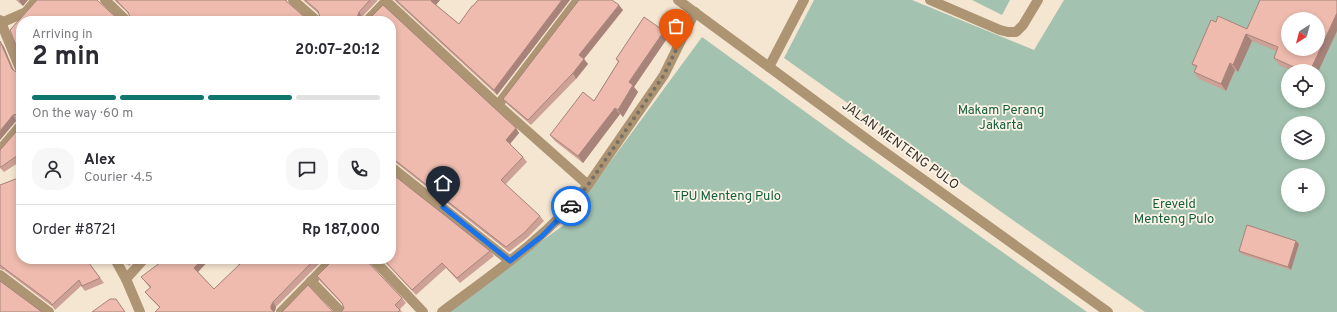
<!DOCTYPE html>
<html lang="en">
<head>
<meta charset="utf-8">
<style>
  body { margin:0; font-family:Overpass,sans-serif; background:#f7f7f7; color:#2b2b33; height:100vh; display:flex; flex-direction:column; font-size:15px; white-space:nowrap }
  * { box-sizing:border-box; margin:0 }
  p { font-size:13px; color:#7c7c81 }
  .icon { flex:none; width:22px; height:22px; fill:none; stroke:currentColor; stroke-width:2; stroke-linecap:round; stroke-linejoin:round }
  .map { position:relative; flex:1; overflow:hidden }
  .sheet { position:absolute; left:16px; top:16px; width:380px; height:248px; display:flex; flex-direction:column; background:#fff; border-radius:16px; box-shadow:0 2px 6px #0003 }
  .sheet>* { flex:none }
  .needle { width:26px; rotate:216deg }
  .tools { position:absolute; left:1281px; top:12px; display:grid; gap:8px }
  .tools a { display:grid; place-items:center; width:44px; height:44px; border-radius:50%; background:#fff; box-shadow:0 2px 6px #0003; font-size:20px }
  .pin { position:absolute; display:grid; place-items:center; width:34px; height:34px; color:#fff; margin:-41px -17px; border-radius:50% 50% 50% 0; rotate:-45deg; box-shadow:0 0 4px #0007 }
  .pin .icon { rotate:45deg }
  .courier { position:absolute; display:grid; place-items:center; width:40px; height:40px; margin:-20px; border:3px solid #1a73e8; border-radius:50%; background:#fff; color:#222; box-shadow:0 1px 5px #0007 }
  .headline em { font-style:normal; font-weight:700 }
  .headline div { display:flex; flex-direction:column-reverse }
  .headline { display:flex; align-items:center; justify-content:space-between; height:68px; padding:0 16px }
  h1 { font-size:26px; font-weight:700; line-height:30px }
  .bar { display:grid; grid-template-columns:repeat(4,1fr); gap:6px 4px; align-content:center; height:48px; padding:0 16px }
  .bar i { height:5px; border-radius:3px; background:#e1e1e2 }
  .bar .on { background:#0f766e }
  .bar p { grid-column:span 4 }
  .line { display:flex; align-items:center; gap:10px; padding:0 16px; border-top:1px solid #e1e1e2 }
  .line div { flex:1 }
  .round { display:grid; place-items:center; flex:none; width:42px; height:42px; border-radius:16px; background:#f7f7f7 }
  .map>svg:first-child { display:block }
  .green { fill:#a3c2b0; fill-rule:evenodd }
  .lines { fill:none; stroke-linecap:round; stroke-linejoin:round }
  .minor { stroke:#ad9473; stroke-width:10 }
  .tertiary { stroke:#ad9473; stroke-width:10 }
  .wall { fill:#cda196 }
  .shaded-wall { fill:#a7837a }
  .building { fill:#eebbae; stroke:#a7837a; fill-rule:evenodd }
  .done { stroke:#787063; stroke-width:4; stroke-dasharray:0 7.2 }
  .route { stroke:#1a73e8; stroke-width:5 }
  .labels { text-anchor:middle; dominant-baseline:central; stroke-width:3.5; stroke-linejoin:round; paint-order:stroke }
  .park-label { font-size:13px; fill:#105f3e; stroke:#fdf4e7 }
  .street-label { font-size:13px; fill:#353028; stroke:#fdf4e7 }
</style>
</head>
<body>
<div class="map">
<svg width="1337" height="312" viewBox="0 0 1337 312">
  <rect width="100%" height="100%" fill="#f5e6d1"/>
  <g class="green">
    <path d="M814,0H912L1034,50L1064,0H1337V312H1145L1027,230L784,58ZM1288,19H1318V49H1288ZM1288,71H1318V101H1288ZM1288,123H1318V153H1288ZM1288,175H1318V205H1288Z"/>
    <path d="M972,0H1010L1002,15Z"/>
    <path d="M702,37L840,137L1087,312H442L564,225Z"/>
  </g>
  <g class="lines">
    <g class="minor">
      <path d="M105,0L127,21"/>
      <path d="M293,0L317,21"/>
      <path d="M930,0L1000,30L1008,32H1016L1023,25L1038,0"/>
      <path d="M386,1L498,105L588,185"/>
      <path d="M0,20L21,71"/>
      <path d="M367,21L387,0"/>
      <path d="M1,23L26,12L36,0"/>
      <path d="M769,67L804,0"/>
      <path d="M498,105L578,0"/>
      <path d="M0,150L21,125"/>
      <path d="M391,167L510,261"/>
      <path d="M115,259L126,279L140,312"/>
      <path d="M373,259L423,312"/>
      <path d="M0,275L49,312"/>
      <path d="M126,279L144,259"/>
      <path d="M311,281L341,312"/>
      <path d="M281,312L333,259"/>
      <path d="M442,312C494,273 548,237 588,185L664,75L695,12"/>
    </g>
    <path class="tertiary" d="M678,0L875,145L1108,312"/>
  </g>
  <g class="wall">
    <path d="M16,0H28L23,6Z"/>
    <path d="M114,0H287V1L128,21L130,17L129,14Z"/>
    <path d="M303,0H378L362,17L318,20L320,17L319,14Z"/>
    <path d="M394,0H440L436,5L459,24L473,6L478,0H570L497,95Z"/>
    <path d="M1337,0V31L1318,72V71H1292L1279,65L1274,58L1276,51L1252,41L1238,72L1235,70L1226,91L1199,79L1194,72L1196,69L1192,64L1216,22L1247,29Z"/>
    <path d="M623,10L584,59L588,64L576,79L531,125L507,104L503,99Z"/>
    <path d="M391,21L516,128L519,133L510,144L523,157L527,162L505,185L540,216L544,221L527,238L509,252L395,162L391,161Z"/>
    <path d="M668,37L634,87L638,92L623,117L620,114L583,163L555,141L550,135L594,101L618,62L616,59Z"/>
    <path d="M0,41L4,47L14,70L16,72L21,71V119L16,121L0,140Z"/>
    <path d="M21,126V161L4,172L0,168V150L1,149Z"/>
    <path d="M0,185L21,259L77,261L86,259L104,283L85,291L81,286L55,310L53,307L4,270L0,269Z"/>
    <path d="M1296,241L1299,244L1291,270L1241,254L1239,251Z"/>
    <path d="M490,251L494,256L460,283L446,268L416,295L382,259H391Z"/>
    <path d="M122,259H136L129,266L128,264L127,265Z"/>
    <path d="M148,259H155L150,261Z"/>
    <path d="M210,259L198,272L214,289L239,265L232,259H318L321,262L276,307L275,311L160,308L149,297L145,292L150,288L141,277Z"/>
    <path d="M334,259H367L368,262L402,298L406,303L400,309L402,312H341L342,311L344,308L343,305L320,281L317,276Z"/>
  </g>
  <g class="shaded-wall">
    <path d="M20,0H28L23,6L19,1Z"/>
    <path d="M432,0H440L435,6L431,1Z"/>
    <path d="M562,0H570L497,95L494,90Z"/>
    <path d="M619,5L623,10L583,60L579,55Z"/>
    <path d="M359,12L362,17L361,21H359L357,18Z"/>
    <path d="M1337,13V31L1318,72V71H1310Z"/>
    <path d="M664,31L668,37L634,87L638,92L623,117L618,110L629,82Z"/>
    <path d="M1246,34L1252,41L1238,72L1233,65Z"/>
    <path d="M0,41L4,47L15,74L12,69Z"/>
    <path d="M584,59L588,64L576,79L573,73Z"/>
    <path d="M1230,63L1235,70L1226,91L1221,84Z"/>
    <path d="M615,108L620,114L583,163L578,156Z"/>
    <path d="M13,115L16,121L0,140V131Z"/>
    <path d="M516,128L519,133L509,145L506,140Z"/>
    <path d="M1296,241L1299,244L1291,270L1288,267Z"/>
    <path d="M202,259H210L197,273L194,268Z"/>
    <path d="M273,302L276,307L275,312L271,309V306Z"/>
  </g>
  <g class="building">
    <path d="M37,0H97L120,21H21V58L10,30Z"/>
    <path d="M116,0H285L309,21H127L130,17L128,12Z"/>
    <path d="M305,0H370L359,12L357,18L360,21H317L320,17L318,11Z"/>
    <path d="M396,0H432L431,1L459,24L472,6H473L478,0H562L494,90Z"/>
    <path d="M579,0H612L619,5L579,55L584,59L573,73L528,120L503,99Z"/>
    <path d="M1260,0H1337V13L1310,71H1302L1274,58L1278,47L1246,34L1233,65L1230,63L1221,84L1194,72L1197,66L1192,64L1211,20L1216,22L1218,16L1247,29ZM1288,19H1318V49H1288Z"/>
    <path d="M383,5L516,128L506,140L523,157L501,180L540,216L524,233L506,247L391,157V21H367Z"/>
    <path d="M644,17L664,31L629,82L633,85L618,110L615,108L578,156L550,135L583,92L594,101L619,61L616,59Z"/>
    <path d="M0,41L12,69L16,72L21,71V115L18,114L13,115L0,131Z"/>
    <path d="M21,126V153L1,167H0V150L1,149Z"/>
    <path d="M391,173L490,251L457,278L442,263L412,290L383,259H391Z"/>
    <path d="M21,177V259H75L77,261L82,259H86L100,278L82,286L79,280L52,305L50,302L0,265V185Z"/>
    <path d="M1247,225L1296,241L1288,267L1239,251Z"/>
    <path d="M165,259H202L194,268L214,289L240,264L234,259H315L273,302L271,306V309L274,312H155L160,307L145,292L151,287L141,277Z"/>
    <path d="M334,259H365L402,298L395,305L400,310L398,312H341L342,311L344,308L342,303L317,276Z"/>
    <path d="M0,281L42,312H0Z"/>
    <path d="M308,285L333,312H334H281H282Z"/>
    <path d="M110,299H116L125,312H92Z"/>
  </g>
  <g class="lines">
    <path class="done" d="M571,206L588,185L664,75L676,50"/>
    <path class="route" d="M443,207L510,261L542,236L571,206"/>
  </g>
  <g class="labels">
    <g class="park-label">
      <text x="1001" y="111">Makam Perang<tspan x="1001" dy="15">Jakarta</tspan></text>
      <text x="727" y="197">TPU Menteng Pulo</text>
      <text x="1174" y="205">Ereveld<tspan x="1174" dy="15">Menteng Pulo</tspan></text>
    </g>
    <g class="street-label">
      <text transform="translate(900 146) rotate(36)">JALAN MENTENG PULO</text>
    </g>
  </g>
</svg>
<div class="tools">
<a><svg class="needle" viewBox="-14 -14 28 28"><path d="M0-13l5 13h-10z" fill="#e53935"/><path d="M0 13l5-13h-10z" fill="#7c7c81"/></svg></a>
<a><svg class="icon" aria-label="locate" viewBox="0 0 24 24"><circle cx="12" cy="12" r="6"/><path d="M12 2v4M12 18v4M2 12h4M18 12h4"/></svg></a>
<a><svg class="icon" aria-label="layers" viewBox="0 0 24 24"><path d="M12 4l9 5-9 5-9-5zM3 14l9 5 9-5"/></svg></a>
<a>+</a>
</div>
<div class="pin" style="left:676px;top:50px;background:#ea580c"><svg class="icon" aria-label="bag" viewBox="0 0 24 24"><path d="M5 8h14l-1 12H6zM9 8a3 3 0 0 1 6 0"/></svg></div>
<div class="pin" style="left:443px;top:207px;background:#1f2937"><svg class="icon" aria-label="home" viewBox="0 0 24 24"><path d="M3 11l9-7 9 7M6 9v11h12V9"/></svg></div>
<div class="courier" style="left:571px;top:206px"><svg class="icon" aria-label="car" viewBox="0 0 24 24"><path d="M5 17H2v-5l4-1 3-4h7l3 4 3 1v5h-3M9 17h6M6 11h13"/><circle cx="7" cy="17" r="2"/><circle cx="17" cy="17" r="2"/></svg></div>
<section class="sheet">
<div class="headline"><div><h1>2 min</h1><p>Arriving in</p></div><em>20:07–20:12</em></div>
<div class="bar"><i class="on"></i><i class="on"></i><i class="on"></i><i></i><p>On the way · 60 m</p></div>
<div class="line" style="height:72px"><a class="round"><svg class="icon" aria-label="person" viewBox="0 0 24 24"><circle cx="12" cy="8" r="4"/><path d="M4 21q1-7 8-7t8 7"/></svg></a><div><b>Alex</b><p>Courier · 4.5</p></div><a class="round"><svg class="icon" aria-label="chat" viewBox="0 0 24 24"><path d="M4 5h16v11H9l-5 4z"/></svg></a><a class="round"><svg class="icon" aria-label="phone" viewBox="0 0 24 24"><path d="M5 4h4l2 5-3 2q2 4 5 5l2-3 5 2v4C11 20 4 13 5 4z"/></svg></a></div>
<div class="line" style="height:52px"><div>Order #8721</div><b>Rp 187,000</b></div>
</section>
</div>
</body>
</html>
